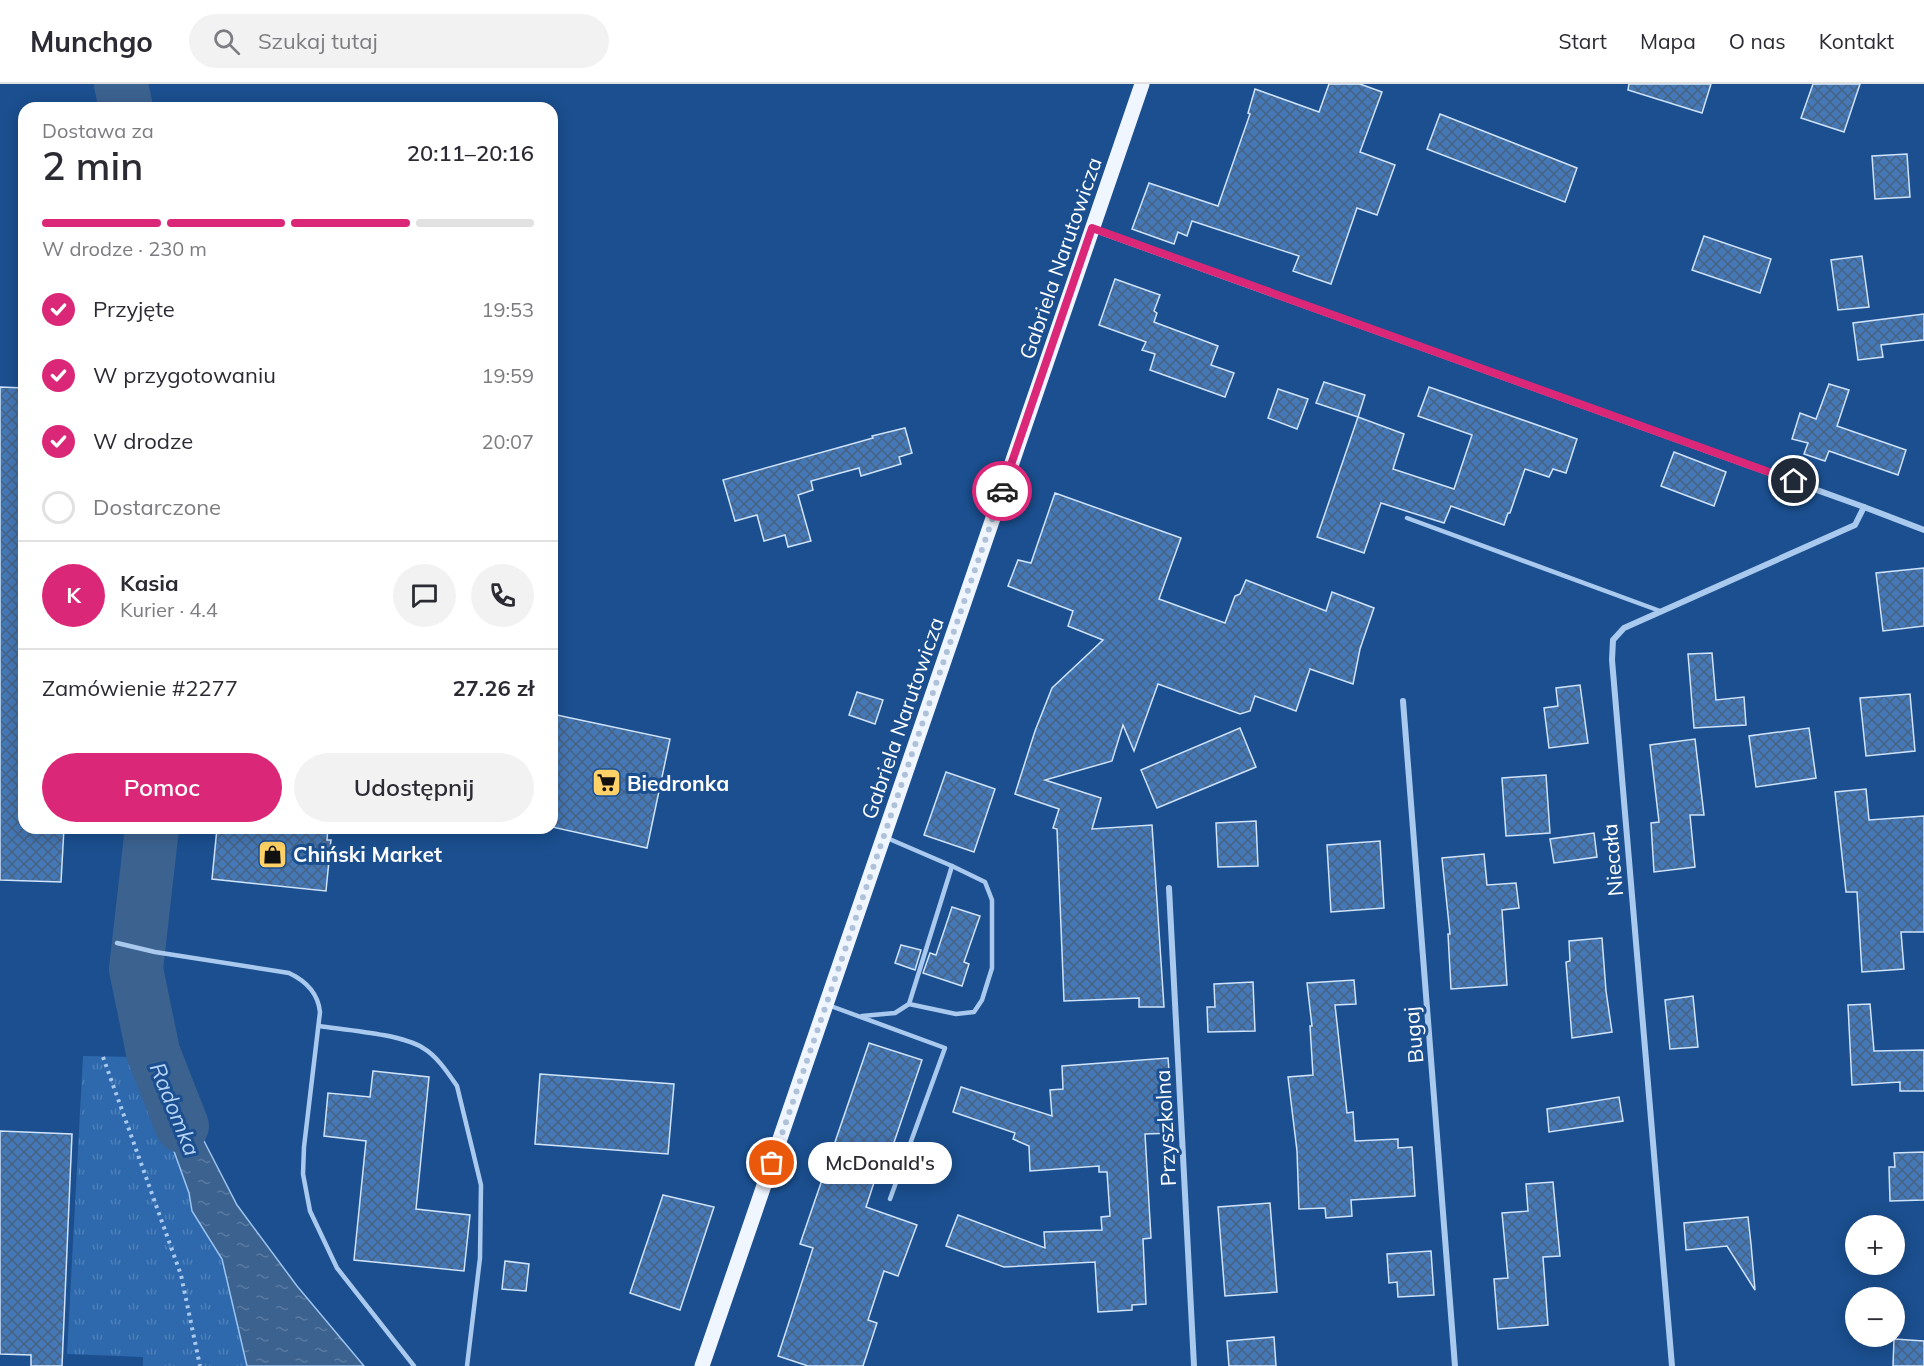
<!DOCTYPE html>
<html lang="pl">
<head>
<meta charset="utf-8">
<style>
  body { margin:0; font-family:Mulish,sans-serif; background:#f2f2f3; color:#2b2b33; height:100vh; display:flex; flex-direction:column; font-size:22px; white-space:nowrap }
  * { box-sizing:border-box; margin:0 }
  p { font-size:20px; color:#7c7c81 }
  .icon { flex:none; width:33px; height:33px; fill:none; stroke:currentColor; stroke-width:2; stroke-linecap:round; stroke-linejoin:round }
  .map { position:relative; flex:1; overflow:hidden }
  .panel { position:absolute; left:18px; top:18px; width:540px; height:732px; display:flex; flex-direction:column; background:#fff; border-radius:18px; box-shadow:0 3px 15px #0003 }
  .panel>* { flex:none }
  .tools { position:absolute; left:1845px; top:1131px; display:grid; gap:12px }
  .tools a { display:grid; place-items:center; width:60px; height:60px; border-radius:50%; background:#fff; box-shadow:0 3px 15px #0003; font-size:30px }
  .pin { position:absolute; display:grid; place-items:center; width:51px; height:51px; color:#fff; margin:-26px; border:3px solid #fff; border-radius:50%; box-shadow:0 2px 6px #0007 }
  .courier { position:absolute; display:grid; place-items:center; width:60px; height:60px; margin:-30px; border:4px solid #db2777; border-radius:50%; background:#fff; color:#222; box-shadow:0 2px 8px #0007 }
  .bubble { position:absolute; height:42px; border-radius:21px; background:#fff; box-shadow:0 3px 15px #0003; font-size:20px; font-weight:600; line-height:42px; text-align:center }
  .head em { font-style:normal; font-weight:600 }
  .head div { display:flex; flex-direction:column-reverse }
  .head { display:flex; align-items:center; justify-content:space-between; height:102px; padding:0 24px }
  h1 { font-size:39px; font-weight:600; line-height:45px }
  .bar { display:grid; grid-template-columns:repeat(4,1fr); gap:9px 6px; align-content:center; height:72px; padding:0 24px }
  .bar i { height:8px; border-radius:4px; background:#e1e1e2 }
  .bar .selected { background:#db2777 }
  .bar p { grid-column:span 4 }
  .line { display:flex; align-items:center; gap:15px; padding:0 24px; border-top:2px solid #e1e1e2 }
  .line div { flex:1 }
  .round { display:grid; place-items:center; flex:none; width:63px; height:63px; border-radius:32px; background:#f2f2f3 }
  ol { padding:0 24px; list-style:none }
  li { display:flex; align-items:center; gap:18px; height:66px }
  li p { margin-inline-start:auto }
  li .icon { padding:6px; border-radius:50%; background:#db2777; color:#fff; stroke-width:4 }
  li:last-child { color:#7c7c81 }
  li i { width:33px; height:33px; border:3px solid #e1e1e2; border-radius:50% }
  .primary-button { display:flex; gap:12px; margin-top:auto; padding:12px 24px }
  .primary-button a { flex:1; height:69px; border-radius:36px; background:#db2777; color:#fff; font-size:24px; font-weight:600; line-height:69px; text-align:center }
  .primary-button a+a { background:#f2f2f3; color:#2b2b33 }
  header { display:flex; align-items:center; gap:36px; box-sizing:border-box; height:84px; padding:0 30px; background:#fff; border-bottom:2px solid #e1e1e2 }
  header strong { font-size:28px }
  nav { display:flex; gap:33px; margin-inline-start:auto; font-size:21px }
  .search { width:420px; height:54px; background:#f2f2f3; display:flex; align-items:center; gap:15px; box-sizing:border-box; padding:0 21px; border-radius:33px; color:#7c7c81; font-size:22px }
  .map>svg:first-child { display:block }
  .grass { fill:url(#grass-tufts) }
  .water { fill:url(#water-ripples); stroke:#9cc4f0; stroke-width:1.5 }
  .lines { fill:none; stroke-linecap:round; stroke-linejoin:round }
  .river { stroke:#3c6290; stroke-width:54 }
  .building { fill:url(#building-cross-hatch); stroke:#cfe3fa; stroke-width:1.5 }
  .path { stroke:#a9c9ee; stroke-width:4; stroke-dasharray:3 4.5; stroke-linecap:butt }
  .lane { stroke:#a9c9ee; stroke-width:4.5 }
  .street { stroke:#a9c9ee; stroke-width:6 }
  .primary { stroke:#f0f6ff; stroke-width:15 }
  .done { stroke:#afc1d8; stroke-width:6; stroke-dasharray:0 10.8 }
  .route { stroke:#db2777; stroke-width:8 }
  .labels { text-anchor:middle; dominant-baseline:central; stroke-width:6; stroke-linejoin:round; paint-order:stroke }
  .street-label { font-size:21px; fill:#fff; stroke:#1b4f8f }
  .poi-label { font-size:21px; font-weight:bold; fill:#fff; stroke:#1b4f8f; text-anchor:start }
  .water-label { font-size:22px; font-style:italic; fill:#b5d3f5; stroke:#1b4f8f }
</style>
</head>
<body>
<header>
<strong>Munchgo</strong>
<div class="search"><svg class="icon" aria-label="search" viewBox="0 0 24 24"><circle cx="10" cy="10" r="6"/><path d="M15 15l6 6"/></svg>Szukaj tutaj</div>
<nav><a>Start</a><a>Mapa</a><a>O nas</a><a>Kontakt</a></nav>
</header>
<div class="map">
<svg width="1924" height="1282" viewBox="0 0 1924 1282">
  <defs>
    <pattern id="grass-tufts" width="24" height="20" patternUnits="userSpaceOnUse" patternTransform="scale(1.5)"><rect width="24" height="20" fill="#2e69ad"/><path d="M3 7l-1-3M5 7V3M7 7l1-3M15 17l-1-3M17 17v-4M19 17l1-3" fill="none" stroke="#4d80b9"/></pattern>
    <pattern id="water-ripples" width="26" height="14" patternUnits="userSpaceOnUse" patternTransform="scale(1.5)"><rect width="26" height="14" fill="#3c6290"/><path d="M2 4q2-2 4 0t4 0M15 11q2-2 4 0t4 0" fill="none" stroke="#597aa1"/></pattern>
    <pattern id="building-cross-hatch" width="8" height="8" patternUnits="userSpaceOnUse" patternTransform="scale(1.5)"><rect width="8" height="8" fill="#4478b7"/><path d="M0 0l8 8M0 8l8-8" fill="none" stroke="#486282"/></pattern>
  </defs>
  <rect width="100%" height="100%" fill="#1b4f8f"/>
  <path class="grass" d="M83,972L140,973L189,1109L192,1127L222,1175L247,1282H143V1273L67,1270Z"/>
  <path class="water" d="M140,973L171,974L178,994L204,1057L237,1121L297,1202L364,1282H247L222,1175L192,1127L189,1109Z"/>
  <g class="lines">
    <g class="river">
      <path d="M121,0L126,24"/>
      <path d="M152,744L136,885L153,968L182,1042"/>
    </g>
  </g>
  <g class="building">
    <path d="M1329,0H1360L1382,8L1360,68L1395,81L1377,131L1357,124L1331,200L1293,187L1299,172L1192,137L1187,152L1178,148L1174,160L1132,145L1149,99L1218,122L1250,30L1248,29L1255,5L1319,28Z"/>
    <path d="M1629,0H1711L1702,29L1628,6Z"/>
    <path d="M1813,0H1860L1844,48L1801,34Z"/>
    <path d="M1440,30L1577,84L1565,118L1427,65Z"/>
    <path d="M1907,70L1910,113L1875,115L1872,72Z"/>
    <path d="M1704,152L1771,175L1760,209L1692,186Z"/>
    <path d="M1862,172L1869,223L1838,226L1831,176Z"/>
    <path d="M1115,195L1160,211L1154,227L1157,229L1154,238L1218,262L1211,281L1234,289L1225,313L1150,286L1155,270L1142,266L1146,258L1099,241Z"/>
    <path d="M1924,230V256L1881,261L1883,273L1858,276L1853,239Z"/>
    <path d="M1324,298L1365,311L1358,333L1316,319Z"/>
    <path d="M1829,300L1849,306L1837,342L1906,366L1898,391L1829,367L1825,377L1804,370L1808,359L1792,355L1800,329L1816,335Z"/>
    <path d="M0,303L24,304V744H64L61,798L0,796Z"/>
    <path d="M1429,303L1577,355L1566,389L1553,385L1549,393L1525,385L1510,429H1508L1504,441L1451,422L1444,439L1381,419L1364,469L1317,453L1358,333L1404,350L1393,385L1454,405L1472,351L1418,332Z"/>
    <path d="M1278,305L1308,315L1297,345L1268,334Z"/>
    <path d="M905,344L912,369L899,373L901,380L861,392L859,384L811,397L813,406L798,411L811,457L788,463L785,451L764,457L757,431L735,437L723,396L873,354L872,352Z"/>
    <path d="M1674,368L1726,388L1714,422L1661,402Z"/>
    <path d="M1055,409L1181,454L1159,515L1225,539L1235,512L1240,510L1246,496L1326,527L1332,508L1374,524L1360,565L1353,600L1310,585L1296,627L1255,612L1250,627L1240,630L1158,600L1134,667L1123,641L1112,677L1045,696L1101,714L1092,745L1152,741L1164,923H1139V914L1064,917L1057,745L1053,744L1059,725L1015,710L1035,647L1052,604L1103,556L1068,542L1073,527L1008,502L1018,476L1031,479Z"/>
    <path d="M1924,484V542L1883,547L1876,489Z"/>
    <path d="M1712,569L1716,616L1744,613L1746,641L1694,644L1688,570Z"/>
    <path d="M1580,601L1588,659L1549,664L1544,624L1558,622L1556,604Z"/>
    <path d="M857,608L883,616L875,640L849,631Z"/>
    <path d="M1910,610L1915,667L1866,672L1860,614Z"/>
    <path d="M552,630L670,655L647,764L552,743Z"/>
    <path d="M1240,644L1256,683L1157,724L1141,686Z"/>
    <path d="M1809,644L1816,694L1756,703L1749,652Z"/>
    <path d="M1695,655L1704,731H1690L1695,783L1654,788L1651,739L1659,738L1650,661Z"/>
    <path d="M946,688L995,705L974,768L924,751Z"/>
    <path d="M1546,691L1550,749L1506,752L1502,694Z"/>
    <path d="M1866,705L1869,736L1924,732V848H1901L1904,885L1862,888L1857,808H1846L1835,708Z"/>
    <path d="M1256,737L1258,782L1218,783L1216,739Z"/>
    <path d="M217,744H328L327,756H331L326,807L212,795Z"/>
    <path d="M1594,749L1597,773L1554,779L1550,755Z"/>
    <path d="M1380,757L1384,824L1331,828L1327,761Z"/>
    <path d="M1484,770L1487,801L1516,799L1519,824L1502,826L1507,901L1451,905L1448,850H1450L1442,774Z"/>
    <path d="M952,823L980,832L964,878L969,880L962,902L923,889L930,869L936,871Z"/>
    <path d="M1602,854L1606,907L1612,948L1572,954L1566,878L1570,877L1569,857Z"/>
    <path d="M901,861L921,866L915,886L895,879Z"/>
    <path d="M1354,896L1356,920L1335,921L1347,1029L1353,1028L1355,1057L1398,1055V1064L1412,1063L1415,1112L1351,1116L1352,1132L1326,1134L1325,1124L1299,1125L1297,1067L1288,993L1313,991L1310,942H1312L1307,899Z"/>
    <path d="M1253,898L1255,947L1208,948L1207,923H1215L1214,900Z"/>
    <path d="M1693,912L1698,963L1670,965L1665,916Z"/>
    <path d="M1870,920L1874,967L1924,966V1007H1900V998L1852,1001L1848,921Z"/>
    <path d="M869,959L922,976L888,1076L882,1074L866,1123L917,1141L898,1192L884,1187L868,1236L877,1239L863,1282H808L778,1272L813,1164L800,1160Z"/>
    <path d="M1168,974L1174,1049L1145,1050L1151,1154L1143,1155L1146,1220L1132,1221V1226L1098,1228L1095,1178L1004,1183L946,1162L958,1131L1045,1164L1044,1148L1102,1146L1101,1133L1110,1132L1107,1088H1099V1082L1030,1087L1029,1062L1013,1055L1015,1049L953,1028L961,1003L1052,1032L1050,1006L1063,1005L1062,982Z"/>
    <path d="M373,987L429,993L416,1125L470,1131L464,1187L354,1176L366,1057L324,1052L328,1009L370,1013Z"/>
    <path d="M540,990L674,1000L668,1070L535,1060Z"/>
    <path d="M1619,1013L1623,1037L1549,1048L1547,1025Z"/>
    <path d="M0,1047L72,1050L62,1282H31V1271L0,1270Z"/>
    <path d="M1924,1068V1116L1890,1117L1889,1083H1895L1894,1069Z"/>
    <path d="M1553,1098L1560,1172L1543,1173L1548,1241L1498,1245L1494,1195L1508,1194L1502,1129L1528,1127L1526,1100Z"/>
    <path d="M663,1111L714,1123L680,1226L630,1209Z"/>
    <path d="M1270,1119L1277,1208L1225,1212L1218,1123Z"/>
    <path d="M1748,1133L1751,1160L1755,1206L1727,1162L1686,1166L1684,1139Z"/>
    <path d="M1431,1167L1434,1211L1398,1213L1397,1198L1389,1199L1387,1170Z"/>
    <path d="M505,1177L529,1180L526,1207L502,1205Z"/>
    <path d="M1274,1253L1276,1282H1229L1227,1257Z"/>
    <path d="M1894,1255L1924,1257V1282H1893Z"/>
  </g>
  <g class="lines">
    <path class="path" d="M103,973L181,1191L200,1282"/>
    <g class="lane">
      <path d="M1407,434L1660,527"/>
      <path d="M887,754L952,782L985,798L992,816V884L982,916L974,928L956,930L909,920"/>
      <path d="M117,859L155,868L289,889C306,897 318,909 320,928L304,1063L303,1090L310,1127L337,1184L414,1282"/>
      <path d="M828,921L945,964L890,1115"/>
      <path d="M862,932L895,929L909,920L952,782"/>
      <path d="M319,942C346,946 401,950 423,964C437,972 448,989 457,1002L481,1101L480,1174L467,1282"/>
    </g>
    <g class="street">
      <path d="M1092,145L1864,423L1924,446"/>
      <path d="M1403,617L1455,1282"/>
      <path d="M1169,804L1194,1282"/>
      <path d="M1672,1282L1612,576L1613,556L1624,544L1855,441L1864,423"/>
    </g>
    <path class="primary" d="M702,1282L1142,0"/>
  </g>
  <g class="lines">
    <path class="done" d="M772,1079L1002,407"/>
    <path class="route" d="M1002,407L1092,144L1794,397"/>
  </g>
  <defs>
    <symbol id="supermarket-square" viewBox="-11 -11 22 22"><rect x="-9" y="-9" width="18" height="18" rx="4" fill="#ffd166" stroke="#1b4f8f"/><path d="M-6-5.5h2.5l.6 2H6L4.5 2H-2.5L-4.4-4H-6ZM-1.5 3.2a1.3 1.3 0 1 0 .1 0ZM3 3.2a1.3 1.3 0 1 0 .1 0Z" fill="#111"/></symbol>
    <symbol id="shop-square" viewBox="-11 -11 22 22"><rect x="-9" y="-9" width="18" height="18" rx="4" fill="#ffd166" stroke="#1b4f8f"/><path d="M-5-2.5h2.3a2.7 3.5 0 0 1 5.4 0H5L5.5 6h-11ZM-1.5-2.5h3a1.5 2.3 0 0 0-3 0Z" fill="#111"/></symbol>
  </defs>
  <g fill-rule="evenodd">
    <use href="#supermarket-square" x="590" y="682" width="33" height="33"/>
    <use href="#shop-square" x="256" y="754" width="33" height="33"/>
  </g>
  <g class="labels">
    <g class="street-label">
      <text transform="translate(1060 174) rotate(-71)">Gabriela Narutowicza</text>
      <text transform="translate(902 634) rotate(-71)">Gabriela Narutowicza</text>
      <text transform="translate(1612 776) rotate(-95)">Niecała</text>
      <text transform="translate(1413 951) rotate(-95)">Bugaj</text>
      <text transform="translate(1165 1044) rotate(-93)">Przyszkolna</text>
    </g>
    <g class="poi-label">
      <text x="627" y="699">Biedronka</text>
      <text x="293" y="770">Chiński Market</text>
    </g>
    <g class="water-label">
      <text transform="translate(175 1025) rotate(68)">Radomka</text>
    </g>
  </g>
</svg>
<div class="tools">
<a>+</a>
<a>−</a>
</div>
<div class="pin" style="left:772px;top:1079px;background:#ea580c"><svg class="icon" aria-label="bag" viewBox="0 0 24 24"><path d="M5 8h14l-1 12H6zM9 8a3 3 0 0 1 6 0"/></svg></div>
<div class="pin" style="left:1794px;top:397px;background:#1f2937"><svg class="icon" aria-label="home" viewBox="0 0 24 24"><path d="M3 11l9-7 9 7M6 9v11h12V9"/></svg></div>
<div class="courier" style="left:1002px;top:407px"><svg class="icon" aria-label="car" viewBox="0 0 24 24"><path d="M5 17H2v-5l4-1 3-4h7l3 4 3 1v5h-3M9 17h6M6 11h13"/><circle cx="7" cy="17" r="2"/><circle cx="17" cy="17" r="2"/></svg></div>
<div class="bubble" style="left:808px;top:1058px;width:144px">McDonald's</div>
<section class="panel">
<div class="head"><div><h1>2 min</h1><p>Dostawa za</p></div><em>20:11–20:16</em></div>
<div class="bar"><i class="selected"></i><i class="selected"></i><i class="selected"></i><i></i><p>W drodze · 230 m</p></div>
<ol>
<li><svg class="icon" aria-label="check" viewBox="0 0 24 24"><path d="M5 12l5 5 9-10"/></svg>Przyjęte<p>19:53</p></li>
<li><svg class="icon" aria-label="check" viewBox="0 0 24 24"><path d="M5 12l5 5 9-10"/></svg>W przygotowaniu<p>19:59</p></li>
<li><svg class="icon" aria-label="check" viewBox="0 0 24 24"><path d="M5 12l5 5 9-10"/></svg>W drodze<p>20:07</p></li>
<li><i></i>Dostarczone</li>
</ol>
<div class="line" style="height:108px"><b class="round" style="background:#db2777;color:#fff">K</b><div><b>Kasia</b><p>Kurier · 4.4</p></div><a class="round"><svg class="icon" aria-label="chat" viewBox="0 0 24 24"><path d="M4 5h16v11H9l-5 4z"/></svg></a><a class="round"><svg class="icon" aria-label="phone" viewBox="0 0 24 24"><path d="M5 4h4l2 5-3 2q2 4 5 5l2-3 5 2v4C11 20 4 13 5 4z"/></svg></a></div>
<div class="line" style="height:78px"><div>Zamówienie #2277</div><b>27.26 zł</b></div>
<div class="primary-button"><a>Pomoc</a><a>Udostępnij</a></div>
</section>
</div>
</body>
</html>
